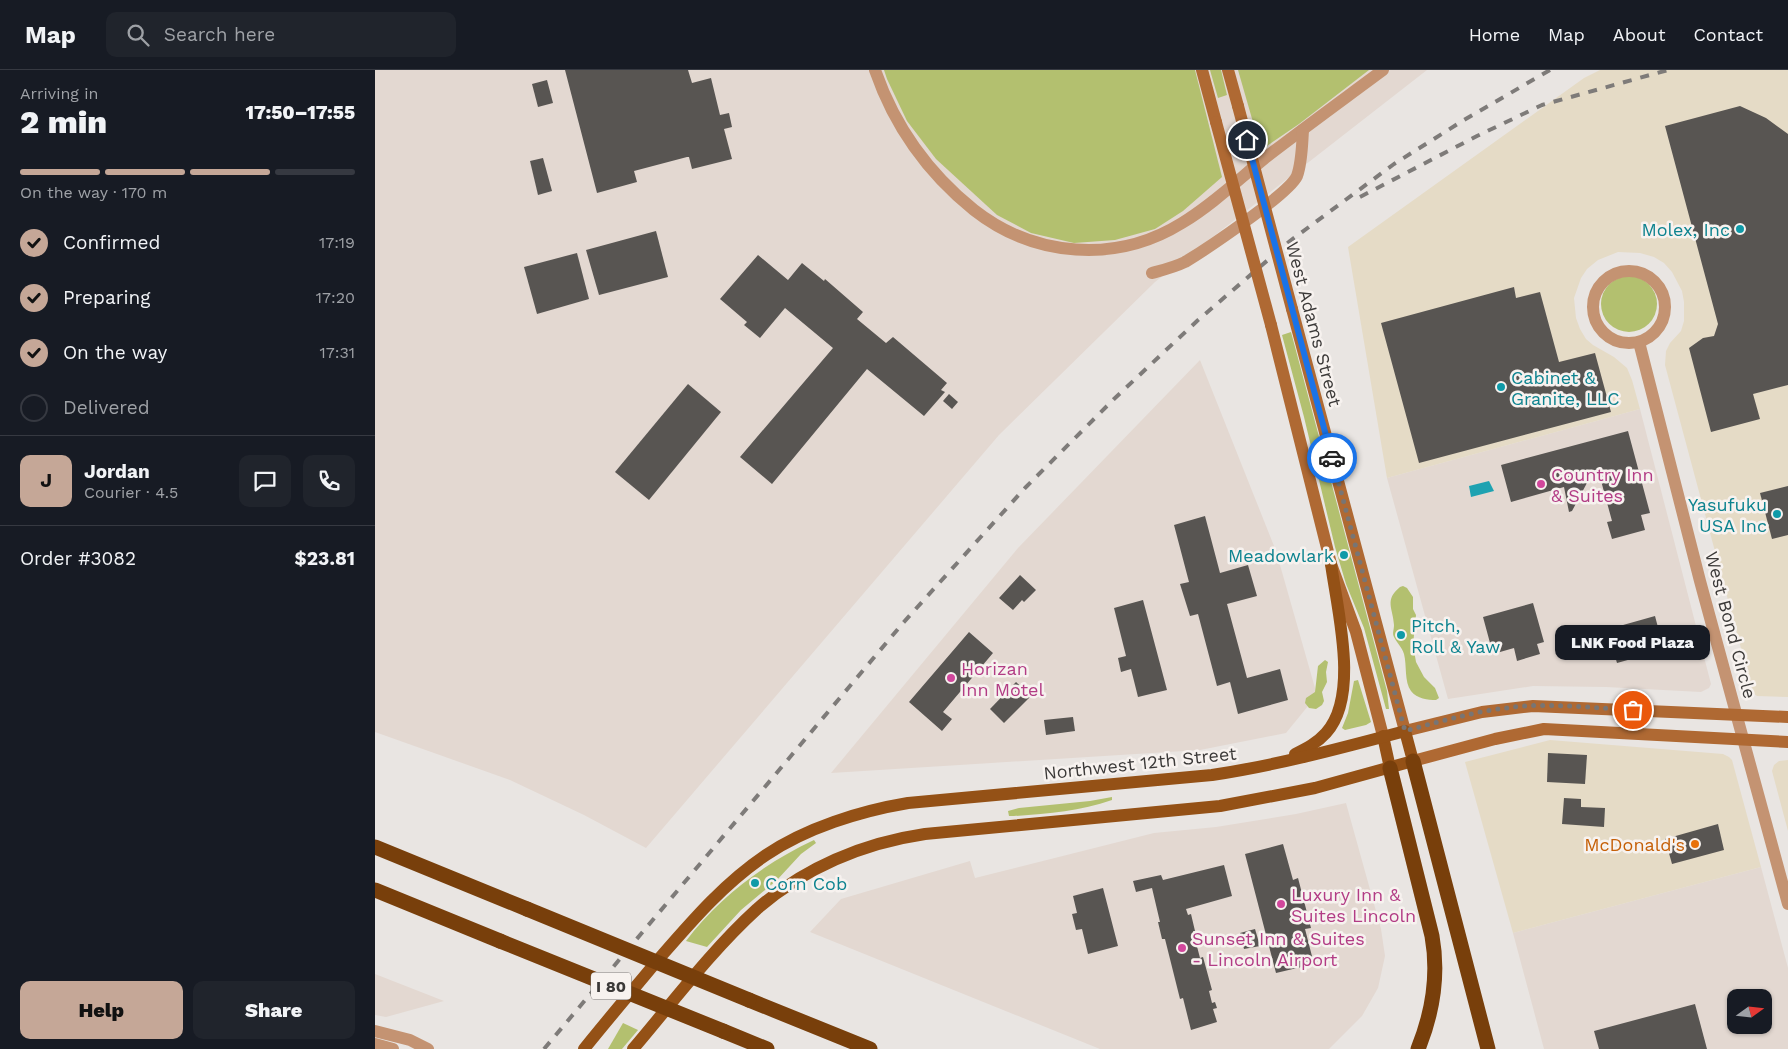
<!DOCTYPE html>
<html lang="en">
<head>
<meta charset="utf-8">
<style>
  body { margin:0; font-family:"Work Sans",sans-serif; background:#20242c; color:#f1f3f6; height:100vh; display:flex; flex-direction:column; font-size:19px; white-space:nowrap }
  * { box-sizing:border-box; margin:0 }
  p { font-size:16px; color:#9ea1a6 }
  .icon { flex:none; width:28px; height:28px; fill:none; stroke:currentColor; stroke-width:2; stroke-linecap:round; stroke-linejoin:round }
  .map { position:relative; flex:1; overflow:hidden }
  .sheet { display:flex; flex-direction:column; background:#171b24; width:375px }
  .sheet>* { flex:none }
  .needle { width:32px; rotate:75deg }
  .controls { position:absolute; left:1352px; top:919px; display:grid; gap:10px }
  .controls a { display:grid; place-items:center; width:45px; height:45px; border-radius:10px; background:#171b24; box-shadow:0 1px 4px #0004; font-size:25px }
  .pin { position:absolute; display:grid; place-items:center; width:42px; height:42px; color:#fff; margin:-21px; border:2px solid #fff; border-radius:50%; box-shadow:0 1px 5px #0007 }
  .courier { position:absolute; display:grid; place-items:center; width:50px; height:50px; margin:-25px; border:4px solid #1a73e8; border-radius:50%; background:#fff; color:#222; box-shadow:0 1px 6px #0007 }
  .bubble { position:absolute; height:35px; border-radius:10px; background:#171b24; box-shadow:0 1px 4px #0004; font-size:16px; font-weight:800; line-height:35px; text-align:center }
  .summary em { font-style:normal; font-weight:800 }
  .summary div { display:flex; flex-direction:column-reverse }
  .summary { display:flex; align-items:center; justify-content:space-between; height:85px; padding:0 20px }
  h1 { font-size:32px; font-weight:800; line-height:38px }
  .bar { display:grid; grid-template-columns:repeat(4,1fr); gap:8px 5px; align-content:center; height:60px; padding:0 20px }
  .bar i { height:6px; border-radius:4px; background:#363941 }
  .bar .active { background:#c5a797 }
  .bar p { grid-column:span 4 }
  .line { display:flex; align-items:center; gap:12px; padding:0 20px; border-top:1px solid #363941 }
  .line div { flex:1 }
  .round { display:grid; place-items:center; flex:none; width:52px; height:52px; border-radius:10px; background:#20242c }
  ol { padding:0 20px; list-style:none }
  li { display:flex; align-items:center; gap:15px; height:55px }
  li p { margin-inline-start:auto }
  li .icon { padding:5px; border-radius:50%; background:#c5a797; color:#111; stroke-width:4 }
  li:last-child { color:#9ea1a6 }
  li i { width:28px; height:28px; border:2px solid #363941; border-radius:50% }
  .action { display:flex; gap:10px; margin-top:auto; padding:10px 20px }
  .action a { flex:1; height:58px; border-radius:10px; background:#c5a797; color:#111; font-size:20px; font-weight:800; line-height:58px; text-align:center }
  .action a+a { background:#20242c; color:#f1f3f6 }
  header { display:flex; align-items:center; gap:30px; box-sizing:border-box; height:70px; padding:0 25px; background:#171b24; border-bottom:1px solid #363941 }
  header strong { font-size:24px }
  nav { display:flex; gap:28px; margin-inline-start:auto; font-size:18px }
  .search { width:350px; height:45px; background:#20242c; display:flex; align-items:center; gap:12px; box-sizing:border-box; padding:0 18px; border-radius:10px; color:#9ea1a6; font-size:19px }
  main { display:flex; flex:1; min-height:0 }
  .map>svg:first-child { display:block }
  .built { fill:#e3d8d1; fill-rule:evenodd }
  .industrial { fill:#e5dbc6 }
  .green { fill:#b3c06f }
  .water { fill:#1ea2b1 }
  .building { fill:#585552 }
  .lines { fill:none; stroke-linecap:round; stroke-linejoin:round }
  .street { stroke:#c49372; stroke-width:12 }
  .secondary { stroke:#af6933; stroke-width:12 }
  .primary { stroke:#945116; stroke-width:12 }
  .highway { stroke:#783f0b; stroke-width:15 }
  .rail { stroke:#7e7b79; stroke-width:4; stroke-dasharray:9 9; stroke-linecap:butt }
  .secondary-bridge { stroke:#af6933; stroke-width:12 }
  .highway-bridge { stroke:#783f0b; stroke-width:15 }
  .done { stroke:#787574; stroke-width:5; stroke-dasharray:0 9 }
  .route { stroke:#1a73e8; stroke-width:6 }
  .culture-dot { fill:#0f9aa8; stroke:#f7f2ef; stroke-width:2 }
  .hotel-dot { fill:#d1479c; stroke:#f7f2ef; stroke-width:2 }
  .food-dot { fill:#e8710a; stroke:#f7f2ef; stroke-width:2 }
  .labels { text-anchor:middle; dominant-baseline:central; stroke-width:5; stroke-linejoin:round; paint-order:stroke }
  .shield { fill:#f7f2ef; stroke:#73706f; stroke-width:1 }
  .shield-label { font-size:16px; font-weight:bold; fill:#3b3938 }
  .culture-label { font-size:18px; fill:#0d838f; stroke:#f7f2ef; text-anchor:end }
  .street-label { font-size:18px; fill:#3b3938; stroke:#f7f2ef }
  .hotel-label { font-size:18px; fill:#b23c85; stroke:#f7f2ef; text-anchor:start }
  .food-label { font-size:18px; fill:#c56008; stroke:#f7f2ef; text-anchor:end }
</style>
</head>
<body>
<header>
<strong>Map</strong>
<div class="search"><svg class="icon" aria-label="search" viewBox="0 0 24 24"><circle cx="10" cy="10" r="6"/><path d="M15 15l6 6"/></svg>Search here</div>
<nav><a>Home</a><a>Map</a><a>About</a><a>Contact</a></nav>
</header>
<main>
<section class="sheet">
<div class="summary"><div><h1>2 min</h1><p>Arriving in</p></div><em>17:50–17:55</em></div>
<div class="bar"><i class="active"></i><i class="active"></i><i class="active"></i><i></i><p>On the way · 170 m</p></div>
<ol>
<li><svg class="icon" aria-label="check" viewBox="0 0 24 24"><path d="M5 12l5 5 9-10"/></svg>Confirmed<p>17:19</p></li>
<li><svg class="icon" aria-label="check" viewBox="0 0 24 24"><path d="M5 12l5 5 9-10"/></svg>Preparing<p>17:20</p></li>
<li><svg class="icon" aria-label="check" viewBox="0 0 24 24"><path d="M5 12l5 5 9-10"/></svg>On the way<p>17:31</p></li>
<li><i></i>Delivered</li>
</ol>
<div class="line" style="height:90px"><b class="round" style="background:#c5a797;color:#111">J</b><div><b>Jordan</b><p>Courier · 4.5</p></div><a class="round"><svg class="icon" aria-label="chat" viewBox="0 0 24 24"><path d="M4 5h16v11H9l-5 4z"/></svg></a><a class="round"><svg class="icon" aria-label="phone" viewBox="0 0 24 24"><path d="M5 4h4l2 5-3 2q2 4 5 5l2-3 5 2v4C11 20 4 13 5 4z"/></svg></a></div>
<div class="line" style="height:65px"><div>Order #3082</div><b>$23.81</b></div>
<div class="action"><a>Help</a><a>Share</a></div>
</section>
<div class="map">
<svg width="1413" height="979" viewBox="0 0 1413 979">
  <rect width="100%" height="100%" fill="#e9e5e2"/>
  <g class="built">
    <path d="M0,0H1052L780,212L624,365L271,778L209,745L135,710L0,662Z"/>
    <path d="M825,290L901,481L942,625L911,663L825,680L456,703L643,478Z"/>
    <path d="M1265,339L1336,614L1334,618L1326,622L1231,617L1158,616L1073,629L1012,408Z"/>
    <path d="M971,733L1006,859L1010,886L1003,918L987,946L954,979H725L435,862L466,829L595,791L600,808L779,763L841,757L921,744Z"/>
    <path d="M1386,797L1413,898V979H1169L1138,863ZM1361,928H1389V955H1361Z"/>
    <path d="M0,904L69,931L11,947L0,945Z"/>
  </g>
  <g class="industrial">
    <path d="M1225,0H1413V627L1382,626L1378,623L1290,295L1291,281L1295,273L1306,261L1309,251V232L1307,221L1297,202L1289,193L1279,187L1265,183L1243,182L1223,190L1212,199L1206,208L1199,228L1201,248L1205,259L1211,269L1218,275L1239,287L1252,298L1257,310L1265,339L1012,408L973,177L1209,8Z"/>
    <path d="M1175,670L1348,684L1354,687L1357,690L1386,797L1138,863L1090,692Z"/>
    <path d="M1413,690V761L1397,701L1399,695L1404,691Z"/>
  </g>
  <g class="green">
    <path d="M509,0H820L847,107L808,141L780,159L740,170L699,173L656,163L622,145L561,89L532,51L512,9Z"/>
    <path d="M835,0H846L852,25L843,28Z"/>
    <path d="M863,0H994L924,54L886,80Z"/>
    <circle cx="1254" cy="234" r="28"/>
    <path d="M916,262L1012,621L1014,639H1011L989,558L971,514L960,477L929,347L907,265Z"/>
    <path d="M1028,516L1032,518L1038,527V539L1041,545L1038,575L1041,592L1049,607L1060,618L1064,628L1061,630C1053,630 1042,629 1036,621C1029,612 1032,595 1029,584C1027,577 1022,573 1019,567C1017,563 1019,560 1019,555C1018,538 1009,530 1025,517Z"/>
    <path d="M950,590L953,592L951,602L952,612L947,622L949,631L947,635L941,639L934,638L930,633L931,628L940,622L943,596Z"/>
    <path d="M983,610L996,652L991,655L970,660L967,658L973,643L979,611Z"/>
    <path d="M737,727V730C705,741 673,744 639,746H634L633,741L644,738L715,731Z"/>
    <path d="M439,770L441,773L426,784L402,810L366,840L332,877L311,871C344,827 390,793 439,770Z"/>
    <path d="M248,953L263,960L247,979H233Z"/>
  </g>
  <path class="water" d="M1114,411L1119,421L1096,427L1094,416Z"/>
  <g class="building">
    <path d="M190,0H313L317,13L336,8L345,45L354,43L357,57L349,59L357,89L317,99L314,87H312L259,101L262,112L222,123Z"/>
    <path d="M172,10L178,33L163,37L157,14Z"/>
    <path d="M1365,36L1391,48L1413,64V315L1378,324L1385,349L1336,362L1314,278L1328,268L1339,266L1343,254L1290,56Z"/>
    <path d="M168,88L177,121L163,125L155,91Z"/>
    <path d="M281,161L293,207L224,225L211,180Z"/>
    <path d="M202,183L214,229L162,244L149,197Z"/>
    <path d="M383,185L413,210L427,193L449,211L450,209L488,242L482,249L511,273L518,267L572,313L566,320L570,322L549,346L492,299L397,414L365,387L458,278L410,238L385,268L369,255L372,252L345,229Z"/>
    <path d="M1139,217L1141,228L1165,222L1184,292L1220,283L1236,342L1044,393L1006,253Z"/>
    <path d="M313,314L346,342L274,430L240,402Z"/>
    <path d="M574,324L583,332L577,339L568,331Z"/>
    <path d="M1253,361L1275,443L1266,445L1270,460L1237,469L1232,452L1237,451L1225,407L1213,411L1197,441L1194,442L1189,417L1136,432L1126,395Z"/>
    <path d="M1413,416V465L1397,469L1385,423Z"/>
    <path d="M830,446L845,503L873,495L882,526L852,534L872,608L905,599L913,630L863,644L855,612L842,616L823,544L815,546L805,514L814,512L799,455Z"/>
    <path d="M645,505L661,520L649,532L647,530L638,540L624,528Z"/>
    <path d="M768,530L792,620L763,627L756,599L746,602L743,588L751,586L739,538Z"/>
    <path d="M1158,533L1169,572L1162,574L1165,584L1142,591L1139,578L1118,584L1108,547Z"/>
    <path d="M1280,546L1290,584L1276,588L1274,584L1242,593L1234,566L1243,564L1241,557Z"/>
    <path d="M594,562L618,583L568,642L577,649L567,661L534,632Z"/>
    <path d="M641,612L656,626L629,653L615,639Z"/>
    <path d="M698,647L700,661L671,665L669,650Z"/>
    <path d="M1173,683L1212,685L1210,714L1172,712Z"/>
    <path d="M1189,728L1206,729V737L1230,738L1229,757L1187,754Z"/>
    <path d="M1343,754L1349,780L1297,794L1290,769Z"/>
    <path d="M908,774L918,810L923,808L936,858L930,859L939,894L901,903L870,784Z"/>
    <path d="M849,795L857,826L811,839L813,845L816,844L820,861H818L825,888L828,887L837,920L834,921L837,933L840,932L842,938L838,939L842,952L816,960L808,928L805,929L790,869H787L783,852H785L777,818L761,822L758,811L786,805L788,810Z"/>
    <path d="M728,818L743,876L713,884L707,859L701,860L697,844L702,843L698,826Z"/>
    <path d="M880,859L885,876L869,879L865,863Z"/>
    <path d="M1320,934L1332,979H1224L1219,961Z"/>
  </g>
  <g class="lines">
    <g class="street">
      <path d="M500,0C519,55 553,103 599,140C659,187 741,194 807,153C837,135 863,110 890,88C929,58 969,29 1008,0"/>
      <circle cx="1254" cy="237" r="36"/>
      <path d="M777,203C788,200 800,197 810,192C830,180 914,124 922,106C927,92 927,75 928,60"/>
      <path d="M1264,272L1325,511L1413,834"/>
      <path d="M0,961L35,970L53,979"/>
      <path d="M0,974L18,979"/>
    </g>
    <g class="secondary">
      <path d="M827,0L841,52"/>
      <path d="M853,0L863,36"/>
      <path d="M917,239L1030,661L1107,642L1158,636L1413,647"/>
      <path d="M896,255L956,494L981,562L1008,666"/>
      <path d="M1038,691L1120,669L1169,659L1413,672"/>
    </g>
    <g class="primary">
      <path d="M1008,666L1015,698"/>
      <path d="M920,684C932,678 942,673 951,663C985,626 962,539 956,494"/>
      <path d="M209,979C233,949 258,920 282,891C316,852 348,814 391,785C431,758 485,741 533,733L837,705C903,695 966,678 1030,661L1038,691L940,718L845,736L550,764C488,773 429,798 382,839C336,881 298,932 258,979"/>
    </g>
    <g class="highway">
      <path d="M1038,691L1113,979"/>
      <path d="M1015,698L1057,866C1064,905 1058,942 1043,979"/>
      <path d="M0,777L152,839"/>
      <path d="M0,820L125,871"/>
      <path d="M374,930L495,979"/>
      <path d="M348,961L392,979"/>
    </g>
    <g class="rail">
      <path d="M985,127L1102,66L1167,35L1293,0"/>
      <path d="M169,979L528,553L650,418L739,329L822,251L915,171L1019,94L1089,50L1175,0"/>
    </g>
    <g class="secondary-bridge">
      <path d="M863,36L917,239"/>
      <path d="M841,52L896,255"/>
    </g>
    <g class="highway-bridge">
      <path d="M152,839L374,930"/>
      <path d="M125,871L348,961"/>
    </g>
  </g>
  <g class="lines">
    <path class="done" d="M957,388L1030,661C1063,652 1097,642 1131,638C1173,632 1216,638 1258,640"/>
    <path class="route" d="M872,70L957,388"/>
  </g>
  <g class="culture-dot">
    <circle cx="1365" cy="159" r="5"/>
    <circle cx="1126" cy="317" r="5"/>
    <circle cx="1402" cy="444" r="5"/>
    <circle cx="969" cy="485" r="5"/>
    <circle cx="1026" cy="565" r="5"/>
    <circle cx="380" cy="813" r="5"/>
  </g>
  <g class="hotel-dot">
    <circle cx="1166" cy="414" r="5"/>
    <circle cx="576" cy="608" r="5"/>
    <circle cx="906" cy="834" r="5"/>
    <circle cx="807" cy="878" r="5"/>
  </g>
  <circle class="food-dot" cx="1320" cy="774" r="5"/>
  <g class="labels">
    <rect class="shield" x="216" y="902.5" width="40" height="27" rx="4"/>
    <g class="shield-label">
      <text x="236" y="916">I 80</text>
    </g>
    <g class="culture-label">
      <text x="1355" y="159">Molex, Inc</text>
      <text x="1136" y="307" text-anchor="start">Cabinet &amp;<tspan x="1136" dy="21">Granite, LLC</tspan></text>
      <text x="1392" y="434">Yasufuku<tspan x="1392" dy="21">USA Inc</tspan></text>
      <text x="959" y="485">Meadowlark</text>
      <text x="1036" y="555" text-anchor="start">Pitch,<tspan x="1036" dy="21">Roll &amp; Yaw</tspan></text>
      <text x="390" y="813" text-anchor="start">Corn Cob</text>
    </g>
    <g class="street-label">
      <text transform="translate(939 254) rotate(75)">West Adams Street</text>
      <text transform="translate(1356 555) rotate(75)">West Bond Circle</text>
      <text transform="translate(765 693) rotate(-6)">Northwest 12th Street</text>
    </g>
    <g class="hotel-label">
      <text x="1176" y="404">Country Inn<tspan x="1176" dy="21">&amp; Suites</tspan></text>
      <text x="586" y="598">Horizan<tspan x="586" dy="21">Inn Motel</tspan></text>
      <text x="916" y="824">Luxury Inn &amp;<tspan x="916" dy="21">Suites Lincoln</tspan></text>
      <text x="817" y="868">Sunset Inn &amp; Suites<tspan x="817" dy="21">- Lincoln Airport</tspan></text>
    </g>
    <g class="food-label">
      <text x="1310" y="774">McDonald's</text>
    </g>
  </g>
</svg>
<div class="controls">
<a><svg class="needle" viewBox="-14 -14 28 28"><path d="M0-13l5 13h-10z" fill="#e53935"/><path d="M0 13l5-13h-10z" fill="#9ea1a6"/></svg></a>
</div>
<div class="pin" style="left:1258px;top:640px;background:#ea580c"><svg class="icon" aria-label="bag" viewBox="0 0 24 24"><path d="M5 8h14l-1 12H6zM9 8a3 3 0 0 1 6 0"/></svg></div>
<div class="pin" style="left:872px;top:70px;background:#1f2937"><svg class="icon" aria-label="home" viewBox="0 0 24 24"><path d="M3 11l9-7 9 7M6 9v11h12V9"/></svg></div>
<div class="courier" style="left:957px;top:388px"><svg class="icon" aria-label="car" viewBox="0 0 24 24"><path d="M5 17H2v-5l4-1 3-4h7l3 4 3 1v5h-3M9 17h6M6 11h13"/><circle cx="7" cy="17" r="2"/><circle cx="17" cy="17" r="2"/></svg></div>
<div class="bubble" style="left:1180px;top:555px;width:155px">LNK Food Plaza</div>
</div>
</main>
</body>
</html>
